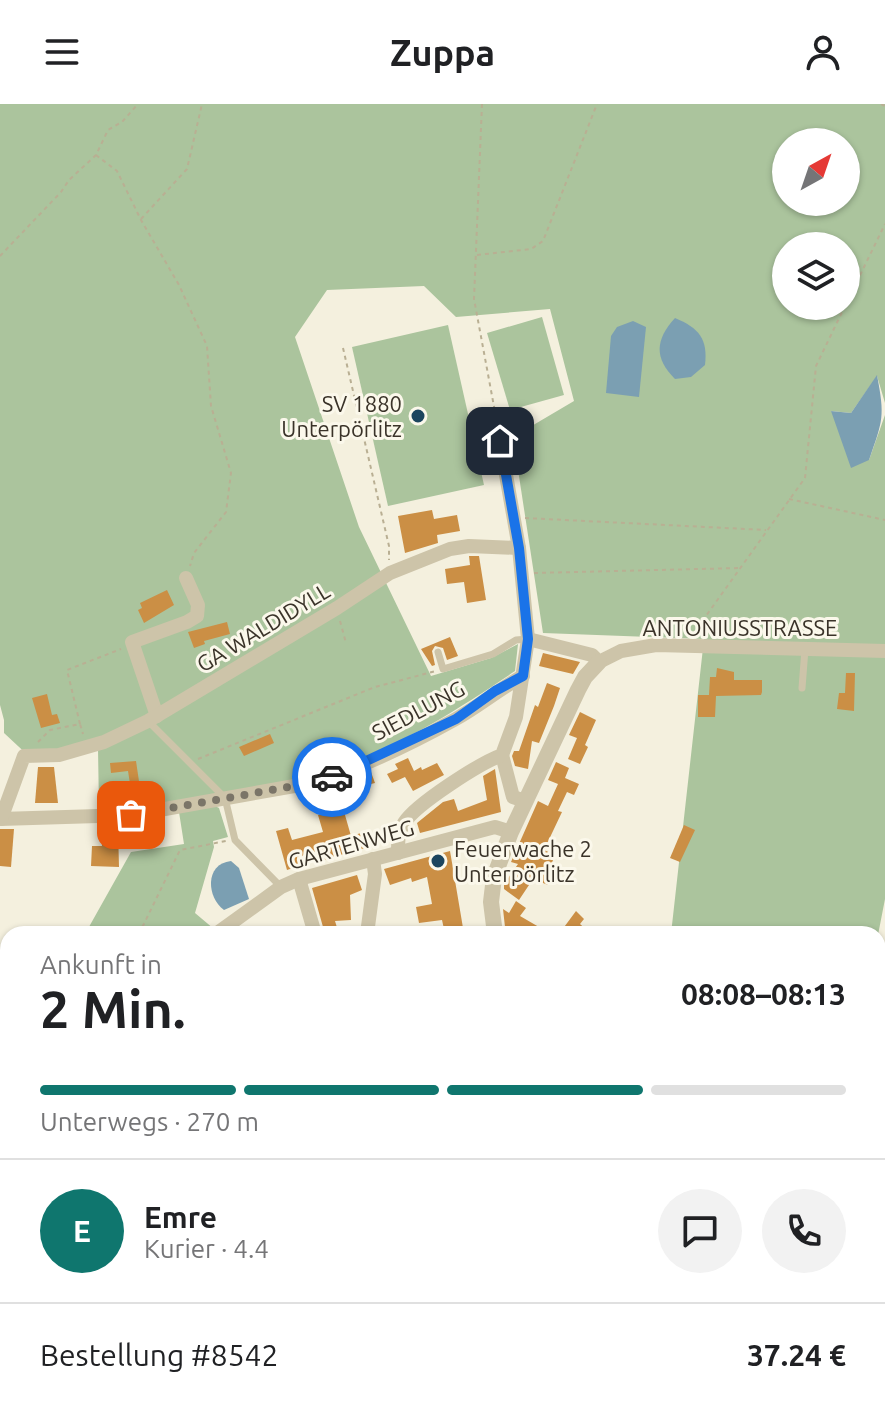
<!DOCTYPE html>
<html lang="de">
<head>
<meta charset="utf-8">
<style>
  body { margin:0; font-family:Ubuntu,sans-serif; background:#f2f2f2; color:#202124; height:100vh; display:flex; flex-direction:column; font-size:30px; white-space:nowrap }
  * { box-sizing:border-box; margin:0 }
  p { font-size:26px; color:#757577 }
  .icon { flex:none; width:44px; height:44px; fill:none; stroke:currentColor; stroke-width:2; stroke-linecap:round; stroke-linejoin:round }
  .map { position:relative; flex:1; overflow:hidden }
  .side { position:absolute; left:0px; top:822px; width:886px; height:496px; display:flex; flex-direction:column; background:#fff; border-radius:24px 24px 0 0; box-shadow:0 2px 6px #0004 }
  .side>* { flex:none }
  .needle { width:52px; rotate:40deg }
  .buttons { position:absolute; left:772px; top:24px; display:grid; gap:16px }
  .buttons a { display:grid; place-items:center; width:88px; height:88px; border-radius:50%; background:#fff; box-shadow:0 2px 6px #0004; font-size:40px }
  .pin { position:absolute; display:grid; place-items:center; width:68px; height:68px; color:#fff; margin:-34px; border-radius:16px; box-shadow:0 4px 12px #0006 }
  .courier { position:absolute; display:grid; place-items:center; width:80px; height:80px; margin:-40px; border:6px solid #1a73e8; border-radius:50%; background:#fff; color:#222; box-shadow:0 2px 10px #0007 }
  .headline em { font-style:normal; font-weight:700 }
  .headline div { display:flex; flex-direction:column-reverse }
  .headline { display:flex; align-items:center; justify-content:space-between; height:136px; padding:0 40px }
  h1 { font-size:52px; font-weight:700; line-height:60px }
  .bar { display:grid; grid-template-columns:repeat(4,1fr); gap:12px 8px; align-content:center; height:96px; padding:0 40px }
  .bar i { height:10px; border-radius:6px; background:#e0e0e0 }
  .bar .current { background:#0f766e }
  .bar p { grid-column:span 4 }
  .line { display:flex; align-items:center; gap:20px; padding:0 40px; border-top:2px solid #e0e0e0 }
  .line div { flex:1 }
  .round { display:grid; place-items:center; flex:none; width:84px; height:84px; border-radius:42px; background:#f2f2f2 }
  header { display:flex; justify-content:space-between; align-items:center; height:104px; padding:0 40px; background:#fff; font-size:36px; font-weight:700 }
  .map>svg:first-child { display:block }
  .green { fill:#abc49d; fill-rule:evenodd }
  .water { fill:#7b9fb2 }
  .building { fill:#cb8f45 }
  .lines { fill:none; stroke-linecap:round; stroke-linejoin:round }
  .path { stroke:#b9af93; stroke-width:2; stroke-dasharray:4 4; stroke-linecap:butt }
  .service { stroke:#cdc4a9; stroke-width:7 }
  .minor { stroke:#cdc4a9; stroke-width:14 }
  .tertiary { stroke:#cdc4a9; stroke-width:16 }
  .done { stroke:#7b7568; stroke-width:8; stroke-dasharray:0 14.4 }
  .route { stroke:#1a73e8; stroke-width:10 }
  .poi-dot { fill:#1c455e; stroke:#fbf8eb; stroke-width:3 }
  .labels { text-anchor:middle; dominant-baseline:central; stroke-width:6; stroke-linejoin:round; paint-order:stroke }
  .poi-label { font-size:22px; fill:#3a3329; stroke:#fbf8eb; text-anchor:end }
  .street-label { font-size:22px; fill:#3a3329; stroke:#fbf8eb }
</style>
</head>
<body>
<header><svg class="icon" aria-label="menu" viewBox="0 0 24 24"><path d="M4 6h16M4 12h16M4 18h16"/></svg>Zuppa<svg class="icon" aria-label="person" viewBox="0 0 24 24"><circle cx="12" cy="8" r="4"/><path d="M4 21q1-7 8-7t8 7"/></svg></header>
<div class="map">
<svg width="885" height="1318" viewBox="0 0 885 1318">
  <rect width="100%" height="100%" fill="#f4f0de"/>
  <g class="green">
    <path d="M0,0H885V299L877,272L851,309L831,307L869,356L885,311V795L878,831L671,830L704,535L543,529L513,333L574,297L550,205L456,213L424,182L327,186L295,233L359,423L431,572L491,554L518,540L515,567C453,609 386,651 313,672L130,706L99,704L98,645L33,656L4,629V616L0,601ZM786,38H846V98H786ZM786,142H846V202H786Z"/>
    <path d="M542,213L564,291L510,306L487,229Z"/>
    <path d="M448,221L484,381L388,402L352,243Z"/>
    <path d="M215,702L219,704L228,733L213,737L214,743L195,809L214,825L207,830H85L131,748L184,740L179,708Z"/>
    <path d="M878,1007L885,1008V1318H798L800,1310H878Z"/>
  </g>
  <g class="water">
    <path d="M675,214C699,224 708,235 705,261L691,273L675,275C654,254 655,236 675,214Z"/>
    <path d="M633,217L646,223L639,293L606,289L611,232L617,223Z"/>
    <path d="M877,271C885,313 883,316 869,356L851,364L831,307L851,309Z"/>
    <path d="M231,757L239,764L249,795L224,806C207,794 204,760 231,757Z"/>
  </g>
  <g class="building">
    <path d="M432,406L434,415L457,411L460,427L437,431L438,439L405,449L398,412Z"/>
    <path d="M469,452H479L486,496L467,499L464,478L447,480L445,465L470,461Z"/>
    <path d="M167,486L174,501L144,519L138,506L142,504L140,499Z"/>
    <path d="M227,518L230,530L204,537L205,540L194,544L188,528Z"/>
    <path d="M450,533L458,552L447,556L443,544L435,542L432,547L435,561L432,562L421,545Z"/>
    <path d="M543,549L580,558L573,570L539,562Z"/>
    <path d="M717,564L734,568V576H762V588L761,591L716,592L715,613H698V591H709L710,573H716Z"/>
    <path d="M846,569H855L854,607L837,605L839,589H845Z"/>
    <path d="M547,579L560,584L554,602L539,639L532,637L528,665L515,662L512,652L514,647H519L535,601L538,603Z"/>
    <path d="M47,590L52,611L57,610L60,619L41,624L32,594Z"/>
    <path d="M580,608L596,616L585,641L588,643L580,660L568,655L577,634L569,631Z"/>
    <path d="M270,630L274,639L244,652L239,643Z"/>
    <path d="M408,654L414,667L421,663L422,666L437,659L444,671L413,687L405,673L392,679L387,670L398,665L395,660Z"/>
    <path d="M136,657L140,684L131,686L128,667L111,669L110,659Z"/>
    <path d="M556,658L569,664L565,674L579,680L574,691L567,688L558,707L562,708L544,746L555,751L547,771L551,772L548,781L533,775L519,796L504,785V780L518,760L511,758L538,697L548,702L558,680L548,676Z"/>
    <path d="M38,663H54L58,699H35Z"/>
    <path d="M495,665L501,708L420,729L417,719L443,698L454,695L458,707L487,696L483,672Z"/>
    <path d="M371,668L375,679L319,693L318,688Z"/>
    <path d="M343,704L351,732L361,729L365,744L323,756L320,747L297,753L299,762L287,766L276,727L288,724L292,736L323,728L318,711Z"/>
    <path d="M684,721L695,726L680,758L670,754Z"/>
    <path d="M0,725H14L11,763L0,762Z"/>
    <path d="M118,725L119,763L91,762L92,742H102L101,726Z"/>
    <path d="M450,747L461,812L464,830H450L449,824L444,825L442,816L419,819L416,803L432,800L427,773L412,778L411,774L390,781L384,765Z"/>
    <path d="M357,771L362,786L350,791L351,816L335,817L339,830H325L312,784Z"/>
    <path d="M516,797L526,804L520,812L551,830H517L505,823L503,805L509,809Z"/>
    <path d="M576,807L584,815L580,820L591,830H559Z"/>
  </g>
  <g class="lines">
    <g class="path">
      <path d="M482,0L474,195L498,324"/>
      <path d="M881,0L885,2"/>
      <path d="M96,51L117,67L141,116L179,181L207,242L211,302L231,369L226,408L194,449L190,462"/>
      <path d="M141,115L187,65L202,0"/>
      <path d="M477,151L531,145L543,137L597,0"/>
      <path d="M0,152L61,88L69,76L96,51L108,26L122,18L138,0"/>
      <path d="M846,200L885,120"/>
      <path d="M343,244L389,442V456"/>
      <path d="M789,395L885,416"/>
      <path d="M525,414L766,426"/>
      <path d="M534,469L740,464"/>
      <path d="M340,517L346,539"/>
      <path d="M693,530L805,374L816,262L845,202"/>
      <path d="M80,620L67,566L121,545"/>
      <path d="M38,638L50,626L80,620L83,630"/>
      <path d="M198,655L375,583L436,567"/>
      <path d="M139,830L180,746L226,737"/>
      <path d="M690,1310L747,1318"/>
      <path d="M683,1318L686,1310"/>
      <path d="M765,1318L787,1311L799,1318"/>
    </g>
    <g class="service">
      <path d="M438,548L443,565L493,550L516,536L528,535"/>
      <path d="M802,584L805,545"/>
      <path d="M148,617L225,694L235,736L281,783"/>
    </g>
    <g class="minor">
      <path d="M528,535L592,551L599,558L621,547L656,541L885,547"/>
      <path d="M157,612L132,538L187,518L197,512L198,501L186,474"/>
      <path d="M502,651L513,693L525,697"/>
      <path d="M0,715L131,711L317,678C364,662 411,640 454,616C478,603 499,585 523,572"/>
      <path d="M1,715L24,652L59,651L104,638L148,617L337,504L390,469L450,445L469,442L519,444"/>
      <path d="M398,749C398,737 398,729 404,719C416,700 480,659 502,651L516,613L528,535L519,444L500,337"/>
      <path d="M299,775L315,830"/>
      <path d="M216,830L281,783L299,775L495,723L511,728"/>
      <path d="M367,830L375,770L373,755"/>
      <path d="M0,929L8,930"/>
      <path d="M0,1093L8,1095"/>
      <path d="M0,1254H8"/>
      <path d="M204,1318L205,1310"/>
      <path d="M434,1318V1310"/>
    </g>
    <g class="tertiary">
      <path d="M495,830L491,798L494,773L511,728L578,586L585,573L599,558"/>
      <path d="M4,1318L13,1310"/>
    </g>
  </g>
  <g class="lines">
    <path class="done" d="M131,711L317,678L332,673"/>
    <path class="route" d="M332,673L456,615L495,587L523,572L528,535L519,444L500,337"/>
  </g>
  <g class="poi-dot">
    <circle cx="418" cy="312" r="8"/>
    <circle cx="438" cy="757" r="8"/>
  </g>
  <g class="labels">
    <g class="poi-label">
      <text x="402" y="299">SV 1880<tspan x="402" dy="25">Unterpörlitz</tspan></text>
      <text x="454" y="744" text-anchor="start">Feuerwache 2<tspan x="454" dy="25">Unterpörlitz</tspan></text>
    </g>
    <g class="street-label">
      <text transform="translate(263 523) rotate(-31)">GA WALDIDYLL</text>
      <text x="740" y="523">ANTONIUSSTRASSE</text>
      <text transform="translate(418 606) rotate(-28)">SIEDLUNG</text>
      <text transform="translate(351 740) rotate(-16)">GARTENWEG</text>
    </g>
  </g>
</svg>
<div class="buttons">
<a><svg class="needle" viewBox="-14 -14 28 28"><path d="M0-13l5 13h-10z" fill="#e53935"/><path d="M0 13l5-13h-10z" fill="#757577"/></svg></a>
<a><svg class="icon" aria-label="layers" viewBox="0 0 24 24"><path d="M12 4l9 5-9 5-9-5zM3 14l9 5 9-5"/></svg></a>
</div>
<div class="pin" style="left:131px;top:711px;background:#ea580c"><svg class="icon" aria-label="bag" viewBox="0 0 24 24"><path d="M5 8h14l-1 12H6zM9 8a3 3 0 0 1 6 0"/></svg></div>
<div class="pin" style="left:500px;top:337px;background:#1f2937"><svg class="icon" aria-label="home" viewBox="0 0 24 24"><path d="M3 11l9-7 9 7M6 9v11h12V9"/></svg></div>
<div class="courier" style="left:332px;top:673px"><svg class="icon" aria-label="car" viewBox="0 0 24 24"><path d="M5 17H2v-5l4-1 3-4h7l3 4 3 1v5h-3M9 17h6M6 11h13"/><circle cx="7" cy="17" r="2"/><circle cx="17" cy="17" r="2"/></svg></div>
<section class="side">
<div class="headline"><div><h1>2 Min.</h1><p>Ankunft in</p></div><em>08:08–08:13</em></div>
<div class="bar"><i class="current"></i><i class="current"></i><i class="current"></i><i></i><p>Unterwegs · 270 m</p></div>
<div class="line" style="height:144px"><b class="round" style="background:#0f766e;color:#fff">E</b><div><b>Emre</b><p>Kurier · 4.4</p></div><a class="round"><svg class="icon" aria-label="chat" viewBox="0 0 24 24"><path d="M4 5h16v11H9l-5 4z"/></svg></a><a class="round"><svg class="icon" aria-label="phone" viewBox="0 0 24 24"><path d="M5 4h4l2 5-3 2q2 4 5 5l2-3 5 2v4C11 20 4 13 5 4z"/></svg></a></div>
<div class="line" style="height:104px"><div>Bestellung #8542</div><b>37.24 €</b></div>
</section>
</div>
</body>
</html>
